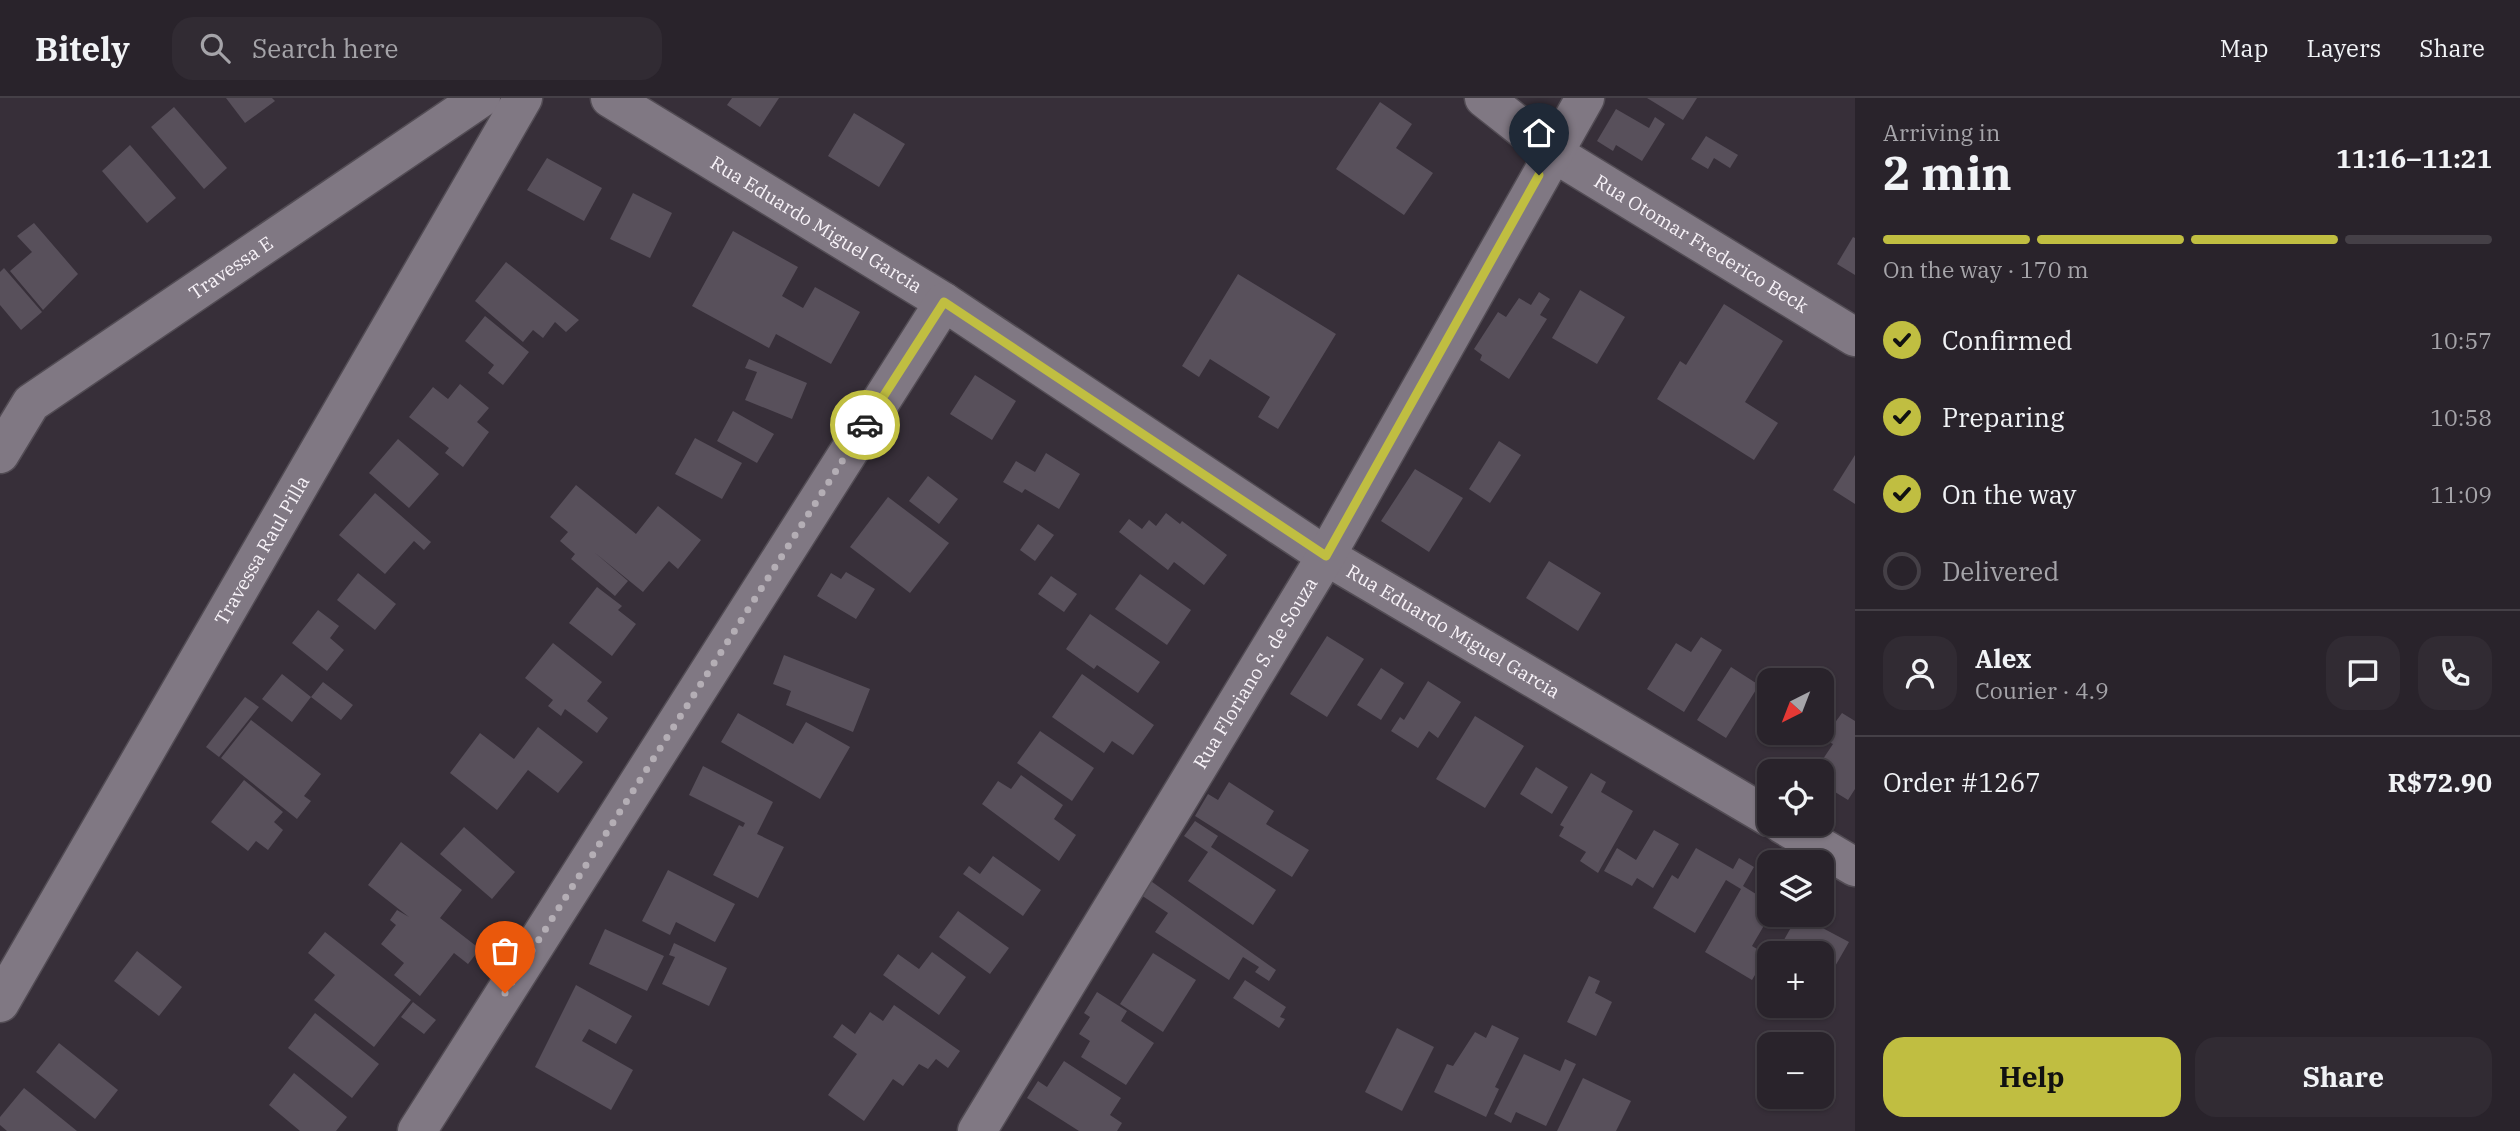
<!DOCTYPE html>
<html lang="en">
<head>
<meta charset="utf-8">
<style>
  body { margin:0; font-family:"IBM Plex Serif",serif; background:#312b33; color:#f1f3f6; height:100vh; display:flex; flex-direction:column; font-size:26px; white-space:nowrap }
  * { box-sizing:border-box; margin:0 }
  p { font-size:23px; color:#a5a4a9 }
  .icon { flex:none; width:38px; height:38px; fill:none; stroke:currentColor; stroke-width:2; stroke-linecap:round; stroke-linejoin:round }
  .map { position:relative; flex:1; overflow:hidden }
  .drawer { display:flex; flex-direction:column; background:#29232b; width:665px }
  .drawer>* { flex:none }
  .needle { width:46px; rotate:222deg }
  .controls { position:absolute; left:1757px; top:570px; display:grid; gap:14px }
  .controls a { display:grid; place-items:center; width:77px; height:77px; border-radius:14px; background:#29232b; box-shadow:0 2px 5px #0004,0 0 0 2px #454047; font-size:35px }
  .pin { position:absolute; display:grid; place-items:center; width:60px; height:60px; color:#fff; margin:-72px -30px; border-radius:50% 50% 50% 0; rotate:-45deg; box-shadow:0 0 7px #0007 }
  .pin .icon { rotate:45deg }
  .courier { position:absolute; display:grid; place-items:center; width:70px; height:70px; margin:-35px; border:5px solid #c0be41; border-radius:50%; background:#fff; color:#222; box-shadow:0 2px 9px #0007 }
  .headline em { font-style:normal; font-weight:700 }
  .headline div { display:flex; flex-direction:column-reverse }
  .headline { display:flex; align-items:center; justify-content:space-between; height:119px; padding:0 28px }
  h1 { font-size:46px; font-weight:700; line-height:52px }
  .bar { display:grid; grid-template-columns:repeat(4,1fr); gap:10px 7px; align-content:center; height:84px; padding:0 28px }
  .bar i { height:9px; border-radius:5px; background:#454047 }
  .bar .selected { background:#c0be41 }
  .bar p { grid-column:span 4 }
  .line { display:flex; align-items:center; gap:18px; padding:0 28px; border-top:2px solid #454047 }
  .line div { flex:1 }
  .round { display:grid; place-items:center; flex:none; width:74px; height:74px; border-radius:21px; background:#312b33 }
  ol { padding:0 28px; list-style:none }
  li { display:flex; align-items:center; gap:21px; height:77px }
  li p { margin-inline-start:auto }
  li .icon { padding:7px; border-radius:50%; background:#c0be41; color:#111; stroke-width:4 }
  li:last-child { color:#a5a4a9 }
  li i { width:38px; height:38px; border:4px solid #454047; border-radius:50% }
  .action { display:flex; gap:14px; margin-top:auto; padding:14px 28px }
  .action a { flex:1; height:80px; border-radius:21px; background:#c0be41; color:#111; font-size:28px; font-weight:700; line-height:80px; text-align:center }
  .action a+a { background:#312b33; color:#f1f3f6 }
  header { display:flex; align-items:center; gap:42px; box-sizing:border-box; height:98px; padding:0 35px; background:#29232b; border-bottom:2px solid #454047 }
  header strong { font-size:33px }
  nav { display:flex; gap:38px; margin-inline-start:auto; font-size:24px }
  .search { width:490px; height:63px; background:#312b33; display:flex; align-items:center; gap:18px; box-sizing:border-box; padding:0 24px; border-radius:21px; color:#a5a4a9; font-size:26px }
  main { display:flex; flex:1; min-height:0 }
  .map>svg:first-child { display:block }
  .building { fill:#58505b }
  .lines { fill:none; stroke-linecap:round; stroke-linejoin:round }
  .minor-casing { stroke:#524c54; stroke-width:41 }
  .minor { stroke:#807883; stroke-width:38 }
  .done { stroke:#b4aeb5; stroke-width:7; stroke-dasharray:0 12.6 }
  .route { stroke:#c0be41; stroke-width:9 }
  .labels { text-anchor:middle; dominant-baseline:central; stroke-width:5; stroke-linejoin:round; paint-order:stroke }
  .street-label { font-size:19px; fill:#f7f2f8; stroke:#2d262f }
</style>
</head>
<body>
<header>
<strong>Bitely</strong>
<div class="search"><svg class="icon" aria-label="search" viewBox="0 0 24 24"><circle cx="10" cy="10" r="6"/><path d="M15 15l6 6"/></svg>Search here</div>
<nav><a>Map</a><a>Layers</a><a>Share</a></nav>
</header>
<main>
<div class="map">
<svg width="1855" height="1033" viewBox="0 0 1855 1033">
  <rect width="100%" height="100%" fill="#372f39"/>
  <g class="building">
    <path d="M226,0H272L275,3L245,25Z"/>
    <path d="M732,0H779L760,29L727,7Z"/>
    <path d="M1647,0H1697L1683,22Z"/>
    <path d="M1380,4L1412,26L1396,50L1433,75L1404,117L1336,71Z"/>
    <path d="M174,9L227,70L204,91L151,29Z"/>
    <path d="M1616,11L1649,30L1655,19L1665,26L1642,63L1616,47L1613,53L1597,43Z"/>
    <path d="M854,15L905,46L879,89L828,58Z"/>
    <path d="M1706,38L1738,57L1730,70L1714,60L1708,71L1691,61Z"/>
    <path d="M130,47L176,100L147,125L102,73Z"/>
    <path d="M547,60L602,90L584,123L527,92Z"/>
    <path d="M633,95L672,115L650,160L610,141Z"/>
    <path d="M34,125L78,176L43,212L10,173L32,154L17,138Z"/>
    <path d="M733,133L798,169L782,198L803,210L815,189L860,214L831,266L776,236L769,250L692,208Z"/>
    <path d="M1853,139L1855,140V177L1837,166Z"/>
    <path d="M506,164L579,222L566,234L555,224L543,240L533,232L523,244L475,203Z"/>
    <path d="M4,170L42,214L21,232L0,207V174Z"/>
    <path d="M1238,176L1336,236L1278,331L1258,319L1270,299L1210,261L1199,279L1182,268Z"/>
    <path d="M1580,192L1625,219L1597,266L1552,240Z"/>
    <path d="M1539,194L1550,201L1540,217L1547,221L1509,281L1480,262L1482,257L1474,251L1498,214L1506,219L1519,200L1531,207Z"/>
    <path d="M1724,206L1783,243L1745,304L1778,325L1754,362L1657,301L1680,263L1686,267Z"/>
    <path d="M485,218L529,254L503,287L488,275L494,267L465,243Z"/>
    <path d="M749,261L807,285L792,321L745,302L757,274L745,270Z"/>
    <path d="M975,277L1016,303L992,342L950,316Z"/>
    <path d="M460,286L489,310L477,324L489,334L463,369L445,355L449,350L409,319L433,289L448,301Z"/>
    <path d="M733,313L774,336L757,365L717,343Z"/>
    <path d="M695,340L742,365L722,401L675,376Z"/>
    <path d="M398,341L439,376L409,410L369,375Z"/>
    <path d="M1499,343L1521,357L1490,405L1469,391Z"/>
    <path d="M1046,355L1080,376L1059,411L1025,391L1022,395L1003,384L1016,363L1035,374Z"/>
    <path d="M1855,357V406L1833,392Z"/>
    <path d="M1415,371L1463,400L1429,454L1381,423Z"/>
    <path d="M928,378L958,401L939,426L909,403Z"/>
    <path d="M576,387L636,436L658,408L701,442L678,471L669,463L643,494L594,454L628,483L615,498L571,461L575,456L560,443L568,434L550,419Z"/>
    <path d="M375,395L431,444L424,452L414,443L385,476L339,437Z"/>
    <path d="M888,399L949,445L910,495L850,449Z"/>
    <path d="M1166,415L1180,426L1182,423L1227,457L1204,487L1174,464L1168,472L1119,434L1129,421L1142,431L1149,422L1156,428Z"/>
    <path d="M1038,426L1054,437L1035,463L1020,452Z"/>
    <path d="M1549,463L1601,495L1578,533L1526,500Z"/>
    <path d="M846,474L875,491L856,521L817,498L831,475L841,481Z"/>
    <path d="M358,475L396,506L375,532L337,502Z"/>
    <path d="M1140,476L1191,512L1167,547L1115,511Z"/>
    <path d="M1051,478L1077,496L1064,514L1038,496Z"/>
    <path d="M597,489L622,508L618,512L636,526L612,558L569,525Z"/>
    <path d="M318,512L339,528L330,540L344,552L327,573L292,545Z"/>
    <path d="M1090,516L1160,564L1138,595L1097,567L1094,571L1066,551Z"/>
    <path d="M1327,538L1364,561L1327,619L1290,596Z"/>
    <path d="M1701,539L1722,552L1684,614L1647,591L1676,545L1691,554Z"/>
    <path d="M553,545L602,584L587,603L608,620L597,635L565,611L561,618L548,608L553,602L525,580Z"/>
    <path d="M784,557L870,591L853,634L786,607L791,593L773,586Z"/>
    <path d="M1731,569L1759,587L1726,640L1697,622Z"/>
    <path d="M1381,570L1404,585L1381,622L1357,607Z"/>
    <path d="M282,576L311,599L323,584L353,607L341,622L311,599L292,624L262,601Z"/>
    <path d="M1082,576L1154,627L1133,657L1112,643L1104,655L1052,619Z"/>
    <path d="M1428,583L1461,604L1438,640L1429,633L1418,650L1391,633L1400,619L1404,622Z"/>
    <path d="M245,599L259,609L219,659L206,649Z"/>
    <path d="M738,615L793,646L806,624L850,649L820,701L721,644Z"/>
    <path d="M1842,615L1855,623V691L1848,702L1822,686V677L1829,665L1823,661L1833,646L1823,641Z"/>
    <path d="M1475,618L1524,648L1485,710L1436,681Z"/>
    <path d="M251,622L321,676L304,698L311,703L297,721L221,660Z"/>
    <path d="M538,629L583,664L558,695L528,672L497,712L450,675L480,635L514,661Z"/>
    <path d="M1040,633L1094,670L1072,703L1017,665Z"/>
    <path d="M703,668L773,704L757,736L784,749L758,800L713,777L739,727L743,729L745,725L689,697Z"/>
    <path d="M1536,669L1568,689L1552,716L1520,696Z"/>
    <path d="M1591,675L1606,684L1601,694L1633,713L1598,775L1580,763L1586,754L1559,738L1564,729L1560,727Z"/>
    <path d="M1021,677L1063,707L1054,721L1076,737L1059,763L982,706L998,683L1011,691Z"/>
    <path d="M244,682L283,714L274,724L283,732L268,752L256,743L248,753L211,724Z"/>
    <path d="M1229,684L1274,713L1266,726L1309,752L1292,779L1195,718L1208,696L1218,702Z"/>
    <path d="M1195,723L1218,738L1211,749L1276,792L1253,827L1188,783L1208,754L1184,738Z"/>
    <path d="M464,729L515,774L492,801L440,756Z"/>
    <path d="M1654,732L1679,746L1653,790L1637,780L1632,788L1604,773L1617,750L1636,762Z"/>
    <path d="M401,744L462,792L440,820L480,851L468,866L454,855L420,898L394,877L404,865L381,846L396,827L390,822L397,812L409,819L368,787Z"/>
    <path d="M1696,750L1733,771L1739,760L1754,769L1743,788L1769,804V819L1752,848L1767,857L1752,882L1705,854L1741,791L1726,782L1695,835L1653,810L1672,777L1678,781Z"/>
    <path d="M993,758L1041,792L1023,818L963,776L969,768L980,776Z"/>
    <path d="M668,772L735,806L715,844L676,824L670,837L642,823Z"/>
    <path d="M1148,781L1276,872L1269,883L1255,874L1259,869L1243,859L1229,882L1155,834L1168,815L1138,795Z"/>
    <path d="M958,813L1009,850L990,876L939,839Z"/>
    <path d="M1798,817L1849,844L1822,891V856H1776Z"/>
    <path d="M605,831L664,858L647,893L589,866Z"/>
    <path d="M325,834L411,902L374,949L314,902L335,877L308,855Z"/>
    <path d="M674,845L727,870L709,908L662,886L675,859L669,857Z"/>
    <path d="M137,853L182,889L159,918L114,883Z"/>
    <path d="M932,854L966,879L939,917L883,877L898,856L919,871Z"/>
    <path d="M1153,855L1196,882L1163,934L1120,906Z"/>
    <path d="M1589,878L1600,883L1595,895L1612,904L1596,938L1567,924Z"/>
    <path d="M1245,882L1286,909L1280,919L1285,921L1279,930L1233,900Z"/>
    <path d="M576,887L632,918L616,946L589,931L582,943L633,972L611,1012L535,969Z"/>
    <path d="M1097,894L1127,913L1121,923L1154,945L1126,987L1081,959L1090,943L1079,936L1090,919L1084,915Z"/>
    <path d="M413,904L436,922L424,936L401,919Z"/>
    <path d="M894,907L960,953L948,970L936,961L928,971L919,966L903,988L893,981L864,1023L828,997L857,956L833,939L842,926L855,936L870,914L883,923Z"/>
    <path d="M315,915L379,966L352,1000L288,950Z"/>
    <path d="M1492,927L1519,940L1495,989L1499,991L1486,1019L1434,994L1447,966L1453,968L1475,934L1486,940Z"/>
    <path d="M1397,930L1434,949L1402,1013L1365,994Z"/>
    <path d="M59,945L118,992L95,1021L36,974Z"/>
    <path d="M1524,956L1560,973L1565,961L1576,966L1546,1028L1516,1014L1511,1025L1494,1016Z"/>
    <path d="M1064,963L1121,1000L1110,1017L1122,1025L1117,1033H1079L1027,1000L1038,983L1047,989Z"/>
    <path d="M294,975L347,1019L336,1033H300L269,1007Z"/>
    <path d="M1583,980L1631,1003L1616,1033H1557Z"/>
    <path d="M24,990L77,1033H7L0,1027V1019Z"/>
  </g>
  <g class="lines">
    <defs>
      <g id="minor">
        <path id="s1" d="M610,0L944,204L1326,458L1769,719"/>
        <path id="s2" d="M1484,0L1552,54L1855,239"/>
        <path id="s3" d="M0,356L31,305L481,0"/>
        <path d="M1782,726L1855,769"/>
        <path id="s4" d="M0,905L523,0"/>
        <path d="M417,1033L944,204"/>
        <path id="s5" d="M977,1033L1326,458L1585,0"/>
      </g>
    </defs>
    <use href="#minor" class="minor-casing"/>
    <use href="#minor" class="minor"/>
  </g>
  <g class="lines">
    <path class="done" d="M505,895L865,327"/>
    <path class="route" d="M865,327L944,204L1326,458L1539,77"/>
  </g>
  <g class="labels">
    <g class="street-label">
      <text stroke="none"><textPath href="#s1" startOffset="242">Rua Eduardo Miguel Garcia</textPath></text>
      <text stroke="none"><textPath href="#s2" startOffset="262">Rua Otomar Frederico Beck</textPath></text>
      <text stroke="none"><textPath href="#s3" startOffset="301">Travessa E</textPath></text>
      <text stroke="none"><textPath href="#s4" startOffset="523">Travessa Raul Pilla</textPath></text>
      <text stroke="none"><textPath href="#s1" startOffset="998">Rua Eduardo Miguel Garcia</textPath></text>
      <text stroke="none"><textPath href="#s5" startOffset="536">Rua Floriano S. de Souza</textPath></text>
    </g>
  </g>
</svg>
<div class="controls">
<a><svg class="needle" viewBox="-14 -14 28 28"><path d="M0-13l5 13h-10z" fill="#e53935"/><path d="M0 13l5-13h-10z" fill="#a5a4a9"/></svg></a>
<a><svg class="icon" aria-label="locate" viewBox="0 0 24 24"><circle cx="12" cy="12" r="6"/><path d="M12 2v4M12 18v4M2 12h4M18 12h4"/></svg></a>
<a><svg class="icon" aria-label="layers" viewBox="0 0 24 24"><path d="M12 4l9 5-9 5-9-5zM3 14l9 5 9-5"/></svg></a>
<a>+</a>
<a>−</a>
</div>
<div class="pin" style="left:505px;top:895px;background:#ea580c"><svg class="icon" aria-label="bag" viewBox="0 0 24 24"><path d="M5 8h14l-1 12H6zM9 8a3 3 0 0 1 6 0"/></svg></div>
<div class="pin" style="left:1539px;top:77px;background:#1f2937"><svg class="icon" aria-label="home" viewBox="0 0 24 24"><path d="M3 11l9-7 9 7M6 9v11h12V9"/></svg></div>
<div class="courier" style="left:865px;top:327px"><svg class="icon" aria-label="car" viewBox="0 0 24 24"><path d="M5 17H2v-5l4-1 3-4h7l3 4 3 1v5h-3M9 17h6M6 11h13"/><circle cx="7" cy="17" r="2"/><circle cx="17" cy="17" r="2"/></svg></div>
</div>
<section class="drawer">
<div class="headline"><div><h1>2 min</h1><p>Arriving in</p></div><em>11:16–11:21</em></div>
<div class="bar"><i class="selected"></i><i class="selected"></i><i class="selected"></i><i></i><p>On the way · 170 m</p></div>
<ol>
<li><svg class="icon" aria-label="check" viewBox="0 0 24 24"><path d="M5 12l5 5 9-10"/></svg>Confirmed<p>10:57</p></li>
<li><svg class="icon" aria-label="check" viewBox="0 0 24 24"><path d="M5 12l5 5 9-10"/></svg>Preparing<p>10:58</p></li>
<li><svg class="icon" aria-label="check" viewBox="0 0 24 24"><path d="M5 12l5 5 9-10"/></svg>On the way<p>11:09</p></li>
<li><i></i>Delivered</li>
</ol>
<div class="line" style="height:126px"><a class="round"><svg class="icon" aria-label="person" viewBox="0 0 24 24"><circle cx="12" cy="8" r="4"/><path d="M4 21q1-7 8-7t8 7"/></svg></a><div><b>Alex</b><p>Courier · 4.9</p></div><a class="round"><svg class="icon" aria-label="chat" viewBox="0 0 24 24"><path d="M4 5h16v11H9l-5 4z"/></svg></a><a class="round"><svg class="icon" aria-label="phone" viewBox="0 0 24 24"><path d="M5 4h4l2 5-3 2q2 4 5 5l2-3 5 2v4C11 20 4 13 5 4z"/></svg></a></div>
<div class="line" style="height:91px"><div>Order #1267</div><b>R$72.90</b></div>
<div class="action"><a>Help</a><a>Share</a></div>
</section>
</main>
</body>
</html>
